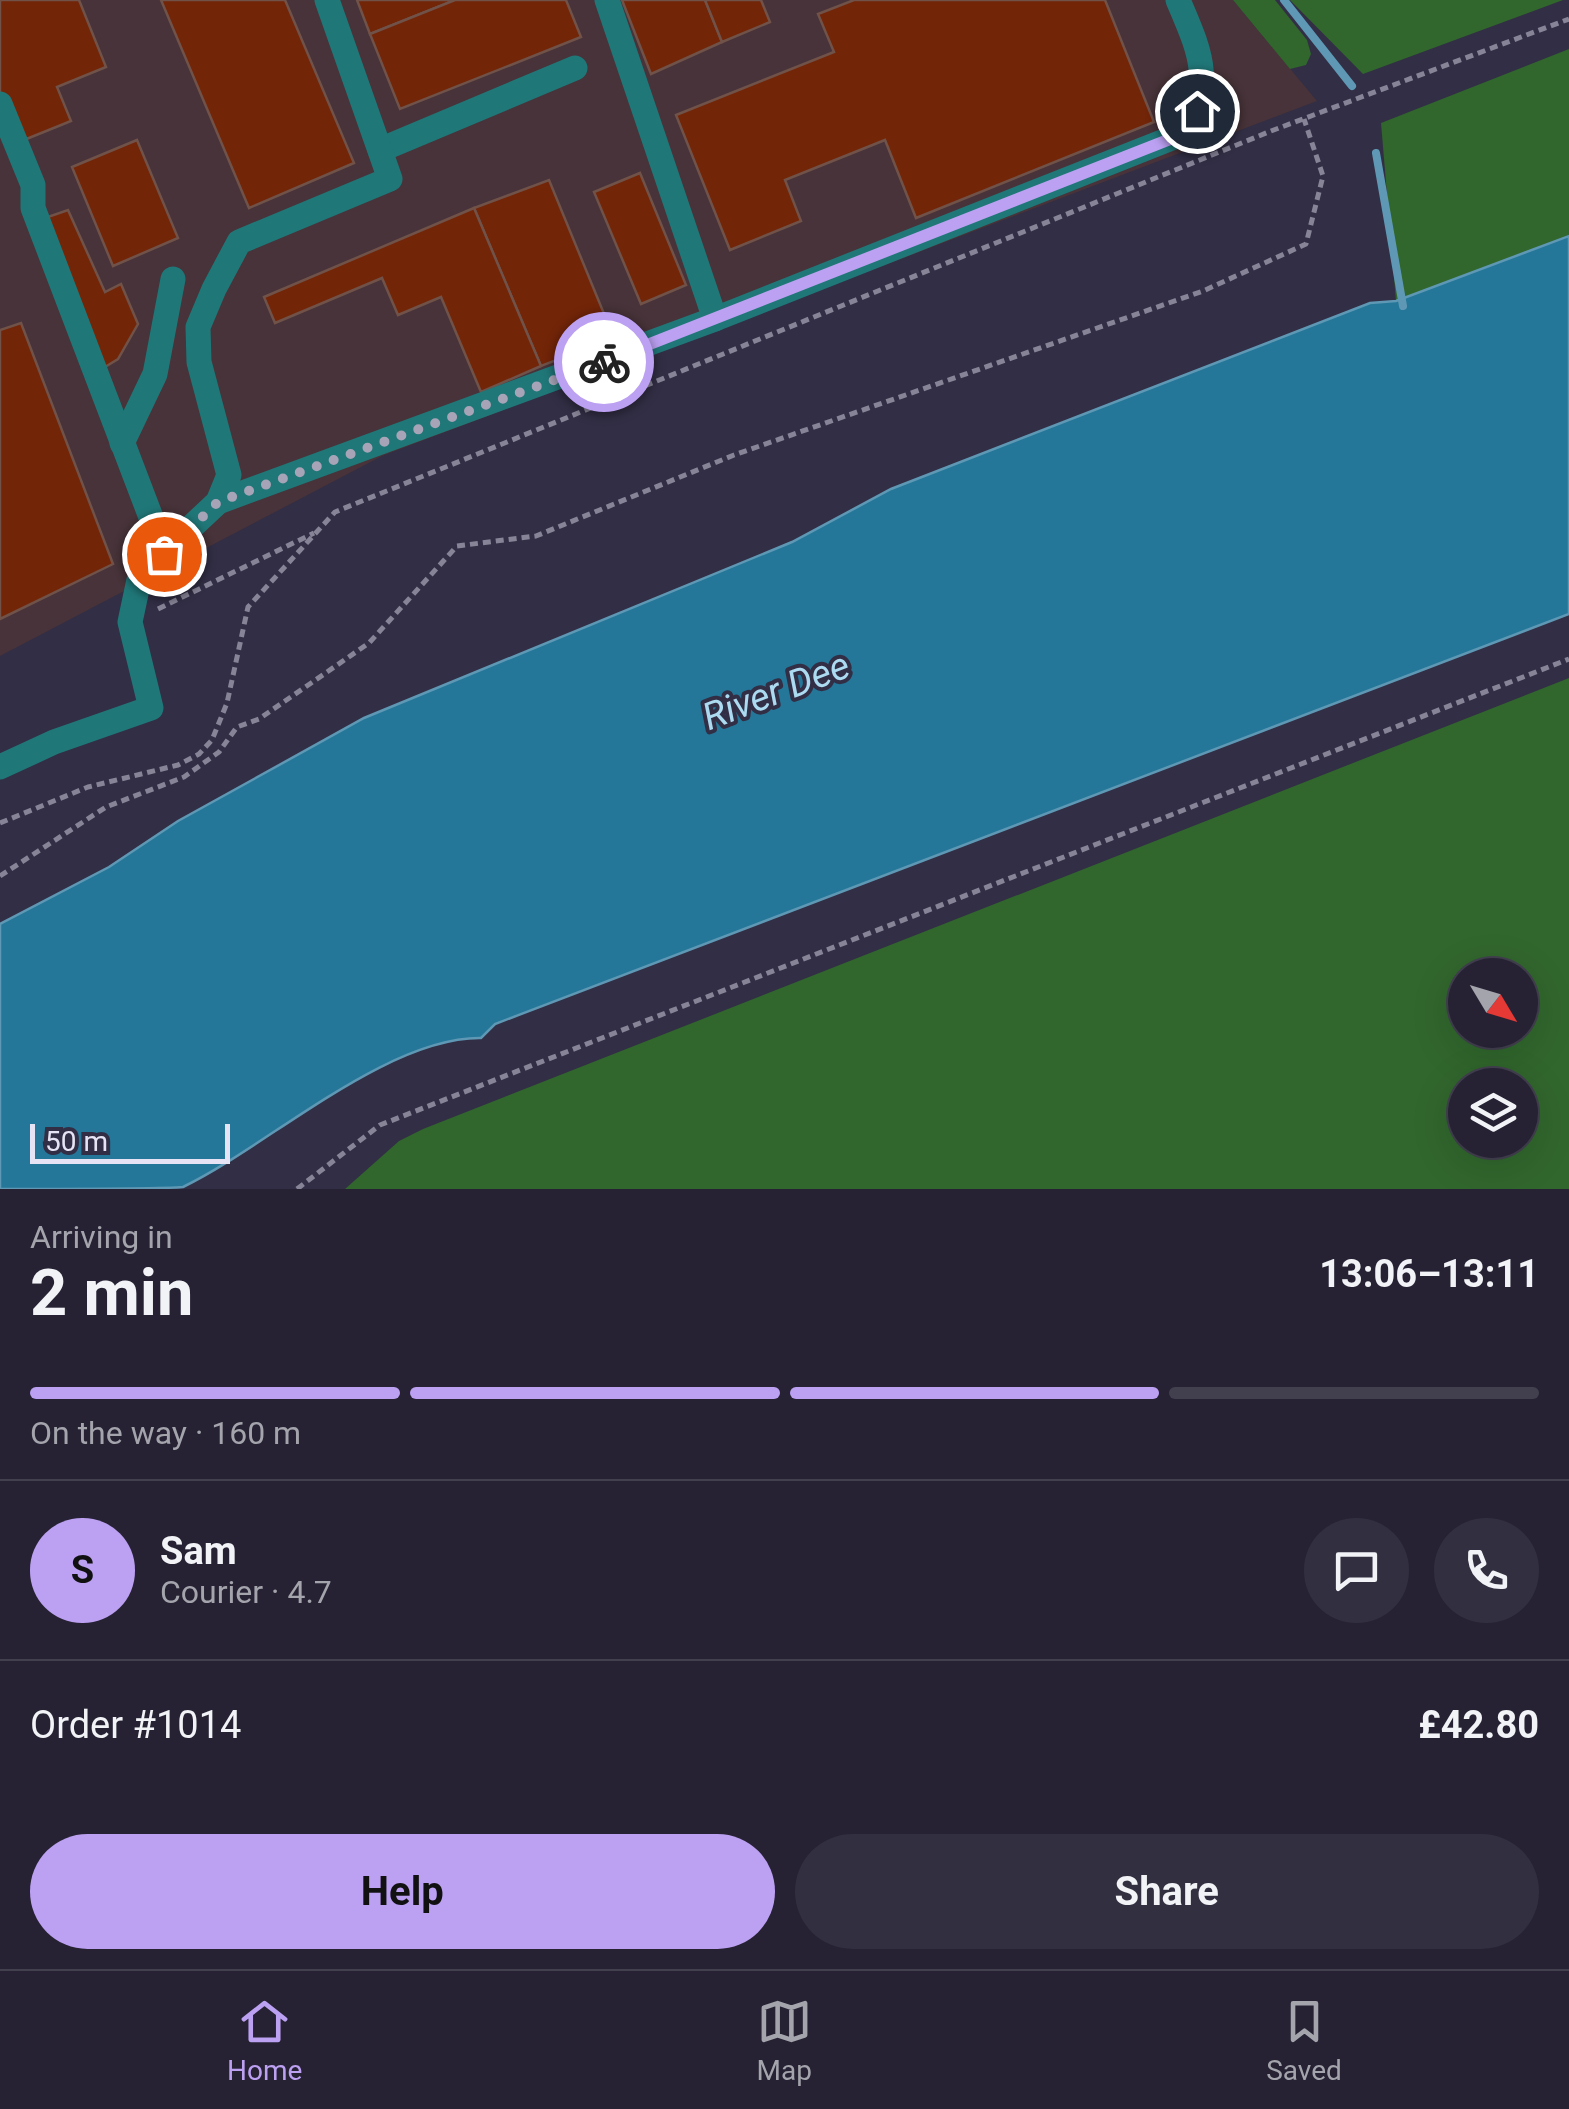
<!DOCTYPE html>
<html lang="en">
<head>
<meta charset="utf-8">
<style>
  body { margin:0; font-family:Roboto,sans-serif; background:#322f40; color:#f1f3f6; height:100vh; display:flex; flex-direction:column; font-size:38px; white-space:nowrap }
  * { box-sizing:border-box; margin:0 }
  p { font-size:32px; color:#a4a4ac }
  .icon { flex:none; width:55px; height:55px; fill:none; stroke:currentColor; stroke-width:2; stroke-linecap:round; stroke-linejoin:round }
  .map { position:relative; height:1189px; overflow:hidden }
  .side { display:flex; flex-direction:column; background:#262234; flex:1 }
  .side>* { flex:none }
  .needle { width:65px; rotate:128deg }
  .fabs { position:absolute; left:1448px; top:958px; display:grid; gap:20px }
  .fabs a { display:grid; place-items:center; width:90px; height:90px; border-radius:50%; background:#262234; box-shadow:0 10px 40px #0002,0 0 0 2px #423f4f; font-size:50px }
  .scale { position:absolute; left:30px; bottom:25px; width:200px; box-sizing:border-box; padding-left:10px; border:5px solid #e6e4f4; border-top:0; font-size:28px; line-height:35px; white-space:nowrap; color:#e6e4f4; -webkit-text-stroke:8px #322e45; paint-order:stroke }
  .pin { position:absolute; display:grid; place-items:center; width:85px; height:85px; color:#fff; margin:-42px; border:5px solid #fff; border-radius:50%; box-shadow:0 2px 10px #0007 }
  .courier { position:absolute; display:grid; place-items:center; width:100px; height:100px; margin:-50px; border:8px solid #bca0f2; border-radius:50%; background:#fff; color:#222; box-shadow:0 2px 12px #0007 }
  .head em { font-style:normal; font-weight:700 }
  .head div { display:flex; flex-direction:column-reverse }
  .head { display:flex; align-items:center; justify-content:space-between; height:170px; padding:0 30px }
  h1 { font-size:65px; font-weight:700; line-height:75px }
  .bar { display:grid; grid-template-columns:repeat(4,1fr); gap:15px 10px; align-content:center; height:120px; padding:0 30px }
  .bar i { height:12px; border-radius:8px; background:#423f4f }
  .bar .selected { background:#bca0f2 }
  .bar p { grid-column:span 4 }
  .line { display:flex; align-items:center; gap:25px; padding:0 30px; border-top:2px solid #423f4f }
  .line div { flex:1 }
  .round { display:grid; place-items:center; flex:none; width:105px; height:105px; border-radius:52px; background:#322f40 }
  .cta { display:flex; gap:20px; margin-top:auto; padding:20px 30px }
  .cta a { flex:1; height:115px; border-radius:60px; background:#bca0f2; color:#111; font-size:40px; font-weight:700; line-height:115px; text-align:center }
  .cta a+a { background:#322f40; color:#f1f3f6 }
  .menu { display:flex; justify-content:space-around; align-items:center; height:140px; border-top:2px solid #423f4f; background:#262234; font-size:28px; color:#a4a4ac }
  .menu a { display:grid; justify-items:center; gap:5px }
  .menu .selected { color:#bca0f2 }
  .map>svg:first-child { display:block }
  .industrial { fill:#473339 }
  .green { fill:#31662d; fill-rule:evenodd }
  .water { fill:#247799; stroke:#5e98b4; stroke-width:2.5 }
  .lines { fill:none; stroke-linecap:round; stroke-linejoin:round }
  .stream { stroke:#5e98b4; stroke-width:8 }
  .building { fill:#732508; stroke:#705249; stroke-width:2.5 }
  .path { stroke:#878497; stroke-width:5; stroke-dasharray:8 5; stroke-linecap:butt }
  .minor { stroke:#207778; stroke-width:25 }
  .done { stroke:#a7a4b7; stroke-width:10; stroke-dasharray:0 18 }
  .route { stroke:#bca0f2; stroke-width:12 }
  .labels { text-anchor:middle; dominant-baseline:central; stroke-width:8; stroke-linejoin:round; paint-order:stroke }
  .water-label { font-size:38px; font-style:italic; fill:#abdaf1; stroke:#322e45 }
</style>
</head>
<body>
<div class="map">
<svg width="1569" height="1189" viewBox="0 0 1569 1189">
  <rect width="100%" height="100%" fill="#322e45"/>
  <path class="industrial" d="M0,0H1233L1317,101L382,456L0,656Z"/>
  <g class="green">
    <path d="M1233,0H1275L1307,40L1311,54L1306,65L1290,69Z"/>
    <path d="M1290,0H1563L1363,74Z"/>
    <path d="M1569,49V236L1396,301L1381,123Z"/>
    <path d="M1569,678V1189H345L399,1141L423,1129ZM1465,975H1520V1030H1465ZM1465,1085H1520V1140H1465Z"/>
  </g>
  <path class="water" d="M1569,236V614L495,1024L481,1038C386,1037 268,1146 183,1187C165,1189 30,1189 0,1189V924L109,867L178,821L364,718L792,542L891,489L1370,303L1396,301Z"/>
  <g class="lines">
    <g class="stream">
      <path d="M1284,0L1352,86"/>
      <path d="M1376,153L1403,306"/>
    </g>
  </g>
  <g class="building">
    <path d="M0,0H79L106,67L57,87L71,121L19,142L0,94Z"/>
    <path d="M161,0H285L354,163L249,208Z"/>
    <path d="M357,0H455L370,34Z"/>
    <path d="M455,0H566L581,37L400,109L370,34Z"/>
    <path d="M622,0H705L722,42L651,74Z"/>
    <path d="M705,0H761L770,22L722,42Z"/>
    <path d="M854,0H1105L1154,122L916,218L885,140L785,180L801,221L730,250L676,115L834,52L818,14Z"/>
    <path d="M137,140L178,238L113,266L72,167Z"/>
    <path d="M640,173L686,285L641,304L594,192Z"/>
    <path d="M549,180L614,338L541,366L474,208Z"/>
    <path d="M474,208L541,366L481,392L441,297L398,315L382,278L275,323L264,297Z"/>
    <path d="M68,210L105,292L121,284L138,324L118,359L105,367L42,219Z"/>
    <path d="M21,323L113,564L0,619V330Z"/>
  </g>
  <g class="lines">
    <g class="path">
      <path d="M158,609L314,533"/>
      <path d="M0,823L88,787L178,765L199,754L212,740L227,703L248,607L335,512L1271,131L1569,19"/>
      <path d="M0,876L106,807L184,777L219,752L237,727L259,719L369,643L457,546L536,536L734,455L1203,291L1306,244L1323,176L1304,119"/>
      <path d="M297,1189L380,1125L1569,659"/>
    </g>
    <g class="minor">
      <path d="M0,104L33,185V208L165,554"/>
      <path d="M380,150L575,68"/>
      <path d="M715,319L1177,136C1217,86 1201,54 1178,0"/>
      <path d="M122,443L155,374L173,279"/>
      <path d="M218,502L715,319L607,0"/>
      <path d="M0,767L54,742L151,708L130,622L140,575L218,502L229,475L199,362L198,327L214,289L239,242L390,179L327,0"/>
    </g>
  </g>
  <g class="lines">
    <path class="done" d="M164,554L218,502L604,362"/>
    <path class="route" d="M604,362L1178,136L1197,111"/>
  </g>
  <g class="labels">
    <g class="water-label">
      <text transform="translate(776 691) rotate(-21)">River Dee</text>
    </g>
  </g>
</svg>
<div class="fabs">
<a><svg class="needle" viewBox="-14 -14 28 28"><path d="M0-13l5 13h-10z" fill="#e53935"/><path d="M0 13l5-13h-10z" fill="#a4a4ac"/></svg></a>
<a><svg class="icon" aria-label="layers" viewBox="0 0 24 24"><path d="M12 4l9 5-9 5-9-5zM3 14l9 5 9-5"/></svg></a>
</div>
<div class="scale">50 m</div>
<div class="pin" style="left:164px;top:554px;background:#ea580c"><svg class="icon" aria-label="bag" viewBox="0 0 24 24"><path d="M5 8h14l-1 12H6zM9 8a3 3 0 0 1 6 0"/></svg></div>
<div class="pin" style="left:1197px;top:111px;background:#1f2937"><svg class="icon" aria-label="home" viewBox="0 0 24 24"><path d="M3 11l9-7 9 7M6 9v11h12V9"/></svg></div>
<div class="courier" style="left:604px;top:362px"><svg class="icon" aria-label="bike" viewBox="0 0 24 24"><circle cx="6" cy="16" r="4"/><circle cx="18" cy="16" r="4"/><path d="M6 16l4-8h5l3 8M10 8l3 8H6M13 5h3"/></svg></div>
</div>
<section class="side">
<div class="head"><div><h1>2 min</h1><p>Arriving in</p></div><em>13:06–13:11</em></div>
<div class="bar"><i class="selected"></i><i class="selected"></i><i class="selected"></i><i></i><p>On the way · 160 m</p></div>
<div class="line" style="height:180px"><b class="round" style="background:#bca0f2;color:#111">S</b><div><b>Sam</b><p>Courier · 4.7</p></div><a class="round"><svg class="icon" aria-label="chat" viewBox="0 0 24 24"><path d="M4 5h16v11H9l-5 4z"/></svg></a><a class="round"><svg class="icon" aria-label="phone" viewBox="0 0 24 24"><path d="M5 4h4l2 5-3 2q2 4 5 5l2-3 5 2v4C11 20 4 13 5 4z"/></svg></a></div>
<div class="line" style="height:130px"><div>Order #1014</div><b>£42.80</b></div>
<div class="cta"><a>Help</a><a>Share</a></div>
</section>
<nav class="menu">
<a class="selected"><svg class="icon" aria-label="home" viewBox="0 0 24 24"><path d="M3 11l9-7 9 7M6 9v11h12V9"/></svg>Home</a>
<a><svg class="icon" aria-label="map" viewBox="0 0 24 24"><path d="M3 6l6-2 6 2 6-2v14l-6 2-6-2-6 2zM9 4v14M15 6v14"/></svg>Map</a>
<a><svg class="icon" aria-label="saved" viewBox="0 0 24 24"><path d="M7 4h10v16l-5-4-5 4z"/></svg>Saved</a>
</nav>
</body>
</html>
